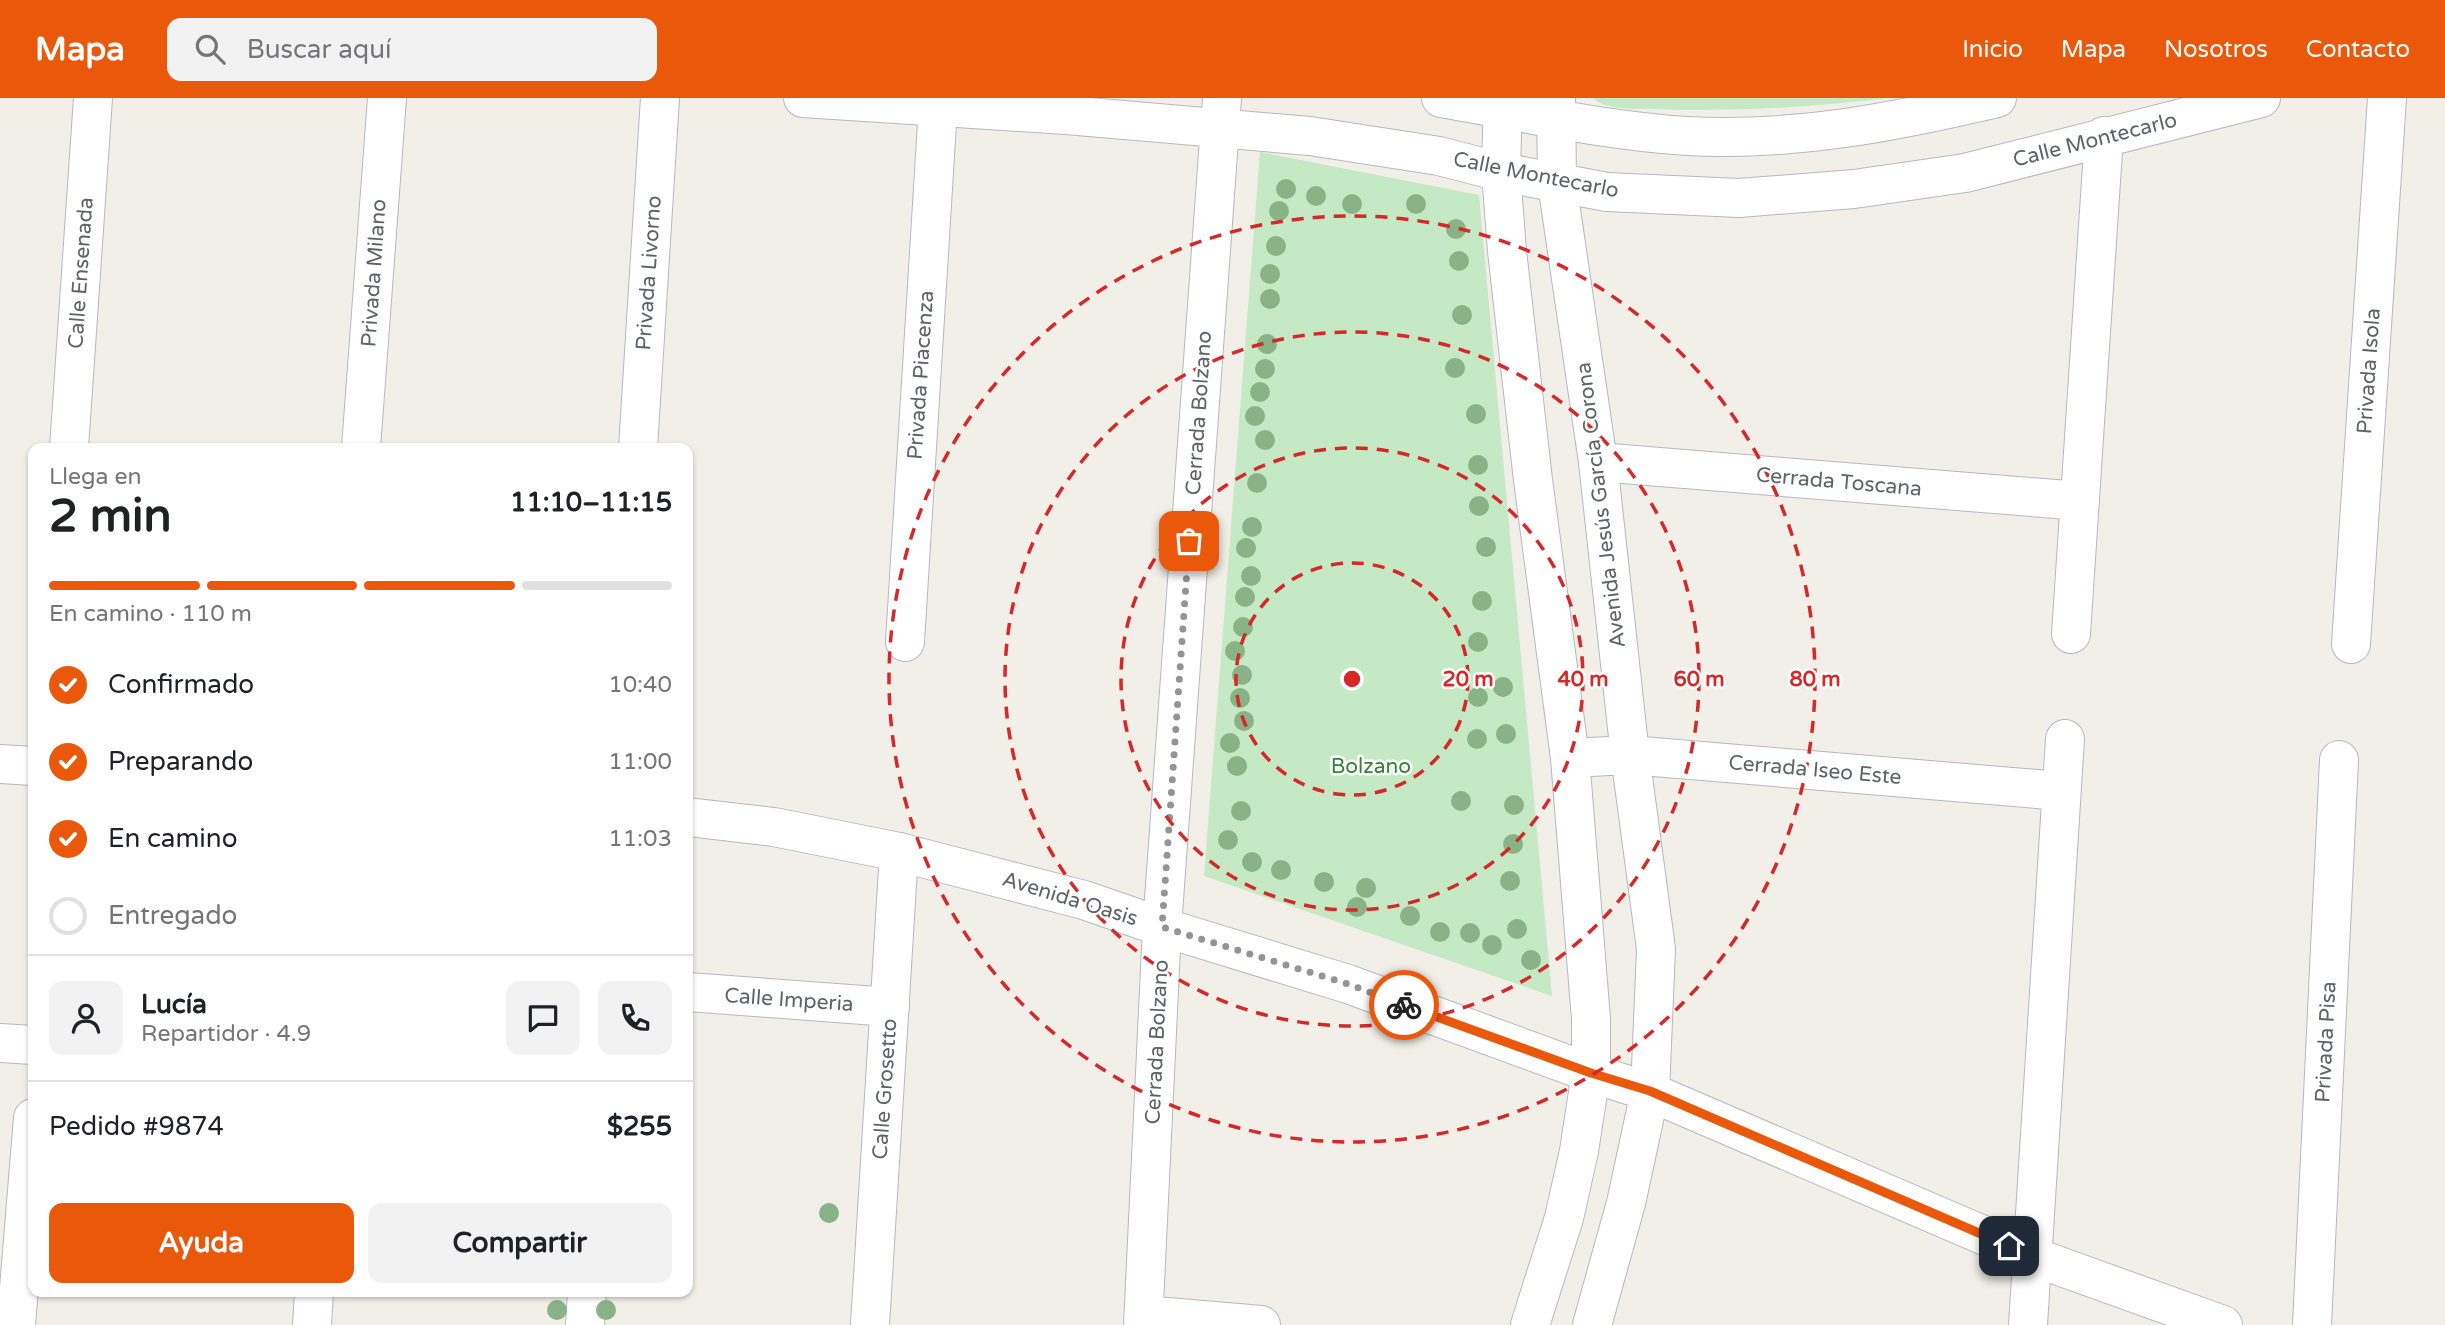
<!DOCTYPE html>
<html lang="es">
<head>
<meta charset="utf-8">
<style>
  body { margin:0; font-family:"Varela Round",sans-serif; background:#f2f2f2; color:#202124; height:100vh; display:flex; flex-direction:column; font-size:26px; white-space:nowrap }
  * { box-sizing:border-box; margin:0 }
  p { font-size:23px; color:#757577 }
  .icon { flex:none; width:38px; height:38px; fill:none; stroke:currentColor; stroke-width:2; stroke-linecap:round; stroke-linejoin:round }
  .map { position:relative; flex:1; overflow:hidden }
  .panel { position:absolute; left:28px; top:345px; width:665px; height:854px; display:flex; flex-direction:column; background:#fff; border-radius:14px; box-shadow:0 2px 5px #0004 }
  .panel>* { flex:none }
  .pin { position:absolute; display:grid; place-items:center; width:60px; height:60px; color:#fff; margin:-30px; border-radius:14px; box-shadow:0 4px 10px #0006 }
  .courier { position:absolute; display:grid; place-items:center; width:70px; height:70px; margin:-35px; border:5px solid #ea580c; border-radius:50%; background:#fff; color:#222; box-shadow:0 2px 9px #0007 }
  .headline em { font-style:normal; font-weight:700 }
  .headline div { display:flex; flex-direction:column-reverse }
  .headline { display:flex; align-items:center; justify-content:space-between; height:119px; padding:0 21px }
  h1 { font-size:46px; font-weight:700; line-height:52px }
  .bar { display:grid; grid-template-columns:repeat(4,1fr); gap:10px 7px; align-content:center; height:84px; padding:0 21px }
  .bar i { height:9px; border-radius:5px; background:#e0e0e0 }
  .bar .active { background:#ea580c }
  .bar p { grid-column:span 4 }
  .line { display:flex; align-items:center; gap:18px; padding:0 21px; border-top:2px solid #e0e0e0 }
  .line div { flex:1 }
  .round { display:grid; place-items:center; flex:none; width:74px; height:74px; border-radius:14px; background:#f2f2f2 }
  ol { padding:0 21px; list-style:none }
  li { display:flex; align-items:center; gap:21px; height:77px }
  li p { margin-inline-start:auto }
  li .icon { padding:7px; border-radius:50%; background:#ea580c; color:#fff; stroke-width:4 }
  li:last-child { color:#757577 }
  li i { width:38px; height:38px; border:4px solid #e0e0e0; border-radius:50% }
  .cta { display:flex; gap:14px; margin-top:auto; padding:14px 21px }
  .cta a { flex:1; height:80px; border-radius:14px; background:#ea580c; color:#fff; font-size:28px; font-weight:700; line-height:80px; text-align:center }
  .cta a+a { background:#f2f2f2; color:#202124 }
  header { display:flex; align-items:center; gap:42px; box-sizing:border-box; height:98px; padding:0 35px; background:#ea580c; color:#fff }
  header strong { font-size:33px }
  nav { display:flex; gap:38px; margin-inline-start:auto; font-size:24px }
  .search { width:490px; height:63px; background:#f2f2f2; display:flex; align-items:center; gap:18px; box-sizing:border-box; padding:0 24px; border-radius:14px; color:#757577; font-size:26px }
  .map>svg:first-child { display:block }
  .green { fill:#c5e8c5 }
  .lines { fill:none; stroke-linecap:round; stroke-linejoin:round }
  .minor-casing { stroke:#b5b8bc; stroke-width:40 }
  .minor { stroke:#fff; stroke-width:38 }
  .tree { fill:#89b387 }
  .done { stroke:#929495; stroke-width:7; stroke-dasharray:0 12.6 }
  .route { stroke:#ea580c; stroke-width:9 }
  .ring { fill:none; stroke:#d62828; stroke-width:3.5; stroke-dasharray:12 9 }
  .labels { text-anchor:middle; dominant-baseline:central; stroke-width:5; stroke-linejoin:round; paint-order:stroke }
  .street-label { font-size:21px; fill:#5f6368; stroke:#fff }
  .park-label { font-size:21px; fill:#348238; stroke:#fff }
  .centre { fill:#d62828; stroke:#fff; stroke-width:3.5 }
  .ring-label { font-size:21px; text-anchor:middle; font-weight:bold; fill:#d62828; stroke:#fff; stroke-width:5; stroke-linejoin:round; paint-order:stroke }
</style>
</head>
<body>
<header>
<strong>Mapa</strong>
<div class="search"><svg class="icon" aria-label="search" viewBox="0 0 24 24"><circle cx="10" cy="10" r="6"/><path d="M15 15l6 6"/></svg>Buscar aquí</div>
<nav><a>Inicio</a><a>Mapa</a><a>Nosotros</a><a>Contacto</a></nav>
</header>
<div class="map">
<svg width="2445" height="1227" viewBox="0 0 2445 1227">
  <rect width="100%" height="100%" fill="#f1efe8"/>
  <g class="green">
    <path d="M1593,0H1890C1811,9 1735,14 1655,11C1636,10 1608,14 1593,0Z"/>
    <path d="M1260,54L1479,97L1552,898L1204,778Z"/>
  </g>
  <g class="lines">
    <defs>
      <g id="minor">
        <path d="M803,0L1066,17L1310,38L1439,58L1501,74L1607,94L1739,100L1854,91L1965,75L2261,0"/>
        <path d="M1441,0C1523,14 1604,33 1687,38C1792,44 1895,24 1997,0"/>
        <path d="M1503,0L1501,74L1507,153L1533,382L1570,660L1591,921V975L1579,1053L1564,1120L1530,1227"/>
        <path d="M1556,0L1557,85L1598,364L1630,657L1656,851L1650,994L1626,1105L1592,1227"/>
        <path d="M69,350L93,0"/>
        <path d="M361,350L387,0"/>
        <path d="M638,350L660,0"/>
        <path d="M1598,364L2080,403"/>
        <path d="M2071,536L2104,38"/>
        <path d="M905,544L938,9"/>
        <path d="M2351,546L2387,0"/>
        <path d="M1570,660L1630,657L2061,693"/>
        <path d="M0,666L33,668"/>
        <path d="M688,719L774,729L899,754L1084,802L1162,829L1348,886L1591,975L1650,994L2034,1159L2223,1227"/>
        <path d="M688,894L890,909"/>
        <path d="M0,945L33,947"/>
        <path d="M1144,1217L1261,1227"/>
        <path d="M16,1227L33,1020"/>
        <path d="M312,1227L314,1194"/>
        <path d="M585,1227L587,1194"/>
        <path d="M870,1227L899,754"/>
        <path d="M1143,1227L1162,829L1222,0"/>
        <path d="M2028,1227L2065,641"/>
        <path d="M2312,1227L2339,662"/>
      </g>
    </defs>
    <use href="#minor" class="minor-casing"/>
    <use href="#minor" class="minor"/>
  </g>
  <g class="tree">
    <circle cx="1286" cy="91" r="10"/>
    <circle cx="1316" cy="98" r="10"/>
    <circle cx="1352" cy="106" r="10"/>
    <circle cx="1416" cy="106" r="10"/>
    <circle cx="1279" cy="113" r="10"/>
    <circle cx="1456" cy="131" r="10"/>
    <circle cx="1276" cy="148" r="10"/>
    <circle cx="1459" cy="163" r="10"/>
    <circle cx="1270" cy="176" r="10"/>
    <circle cx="1270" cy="201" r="10"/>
    <circle cx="1462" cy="217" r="10"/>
    <circle cx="1267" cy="246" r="10"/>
    <circle cx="1455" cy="270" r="10"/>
    <circle cx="1265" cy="271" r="10"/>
    <circle cx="1260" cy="294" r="10"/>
    <circle cx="1476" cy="316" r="10"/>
    <circle cx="1255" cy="318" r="10"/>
    <circle cx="1265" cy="342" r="10"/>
    <circle cx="1478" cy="367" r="10"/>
    <circle cx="1257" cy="385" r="10"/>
    <circle cx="1479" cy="408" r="10"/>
    <circle cx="1252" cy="429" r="10"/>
    <circle cx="1486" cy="449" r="10"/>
    <circle cx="1246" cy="450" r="10"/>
    <circle cx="1251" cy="478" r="10"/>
    <circle cx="1245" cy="499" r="10"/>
    <circle cx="1482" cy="503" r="10"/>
    <circle cx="1243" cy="529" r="10"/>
    <circle cx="1478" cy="544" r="10"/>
    <circle cx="1235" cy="553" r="10"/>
    <circle cx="1242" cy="577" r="10"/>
    <circle cx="1503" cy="589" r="10"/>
    <circle cx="1478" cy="599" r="10"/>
    <circle cx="1240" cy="600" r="10"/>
    <circle cx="1244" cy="623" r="10"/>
    <circle cx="1506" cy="636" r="10"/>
    <circle cx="1477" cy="641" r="10"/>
    <circle cx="1230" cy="645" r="10"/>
    <circle cx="1237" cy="668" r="10"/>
    <circle cx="1461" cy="703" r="10"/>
    <circle cx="1514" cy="707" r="10"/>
    <circle cx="1241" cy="713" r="10"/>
    <circle cx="1228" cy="742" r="10"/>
    <circle cx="1513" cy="746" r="10"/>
    <circle cx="1252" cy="764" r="10"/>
    <circle cx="1281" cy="772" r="10"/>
    <circle cx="1510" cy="783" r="10"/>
    <circle cx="1324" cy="784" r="10"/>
    <circle cx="1366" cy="790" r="10"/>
    <circle cx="1357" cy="809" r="10"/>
    <circle cx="1410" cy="818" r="10"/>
    <circle cx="1517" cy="831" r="10"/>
    <circle cx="1440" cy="834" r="10"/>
    <circle cx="1470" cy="835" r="10"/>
    <circle cx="1492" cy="847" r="10"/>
    <circle cx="1531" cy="862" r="10"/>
    <circle cx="829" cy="1115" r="10"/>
    <circle cx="557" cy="1212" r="10"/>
    <circle cx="606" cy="1212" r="10"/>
  </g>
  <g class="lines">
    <path class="done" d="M1189,443L1162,829L1348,886L1404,907"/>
    <path class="route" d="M1404,907L1591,975L1650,993L2009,1148"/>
  </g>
  <g class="ring">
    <circle cx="1352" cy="581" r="116"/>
    <circle cx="1352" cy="581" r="231"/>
    <circle cx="1352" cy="581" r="347"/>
    <circle cx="1352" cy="581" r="463"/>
  </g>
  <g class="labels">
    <g class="street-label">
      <text transform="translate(2095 42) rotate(-14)">Calle Montecarlo</text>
      <text transform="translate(1536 77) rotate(11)">Calle Montecarlo</text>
      <text transform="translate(81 175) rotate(-86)">Calle Ensenada</text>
      <text transform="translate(374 175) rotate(-86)">Privada Milano</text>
      <text transform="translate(649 175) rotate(-86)">Privada Livorno</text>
      <text transform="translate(2369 273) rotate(-86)">Privada Isola</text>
      <text transform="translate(921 277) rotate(-86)">Privada Piacenza</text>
      <text transform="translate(1199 315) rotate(-86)">Cerrada Bolzano</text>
      <text transform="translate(1839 384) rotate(5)">Cerrada Toscana</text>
      <text transform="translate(1601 407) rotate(-97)">Avenida Jesús García Corona</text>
      <text transform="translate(1815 672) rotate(5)">Cerrada Iseo Este</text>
      <text transform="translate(1070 801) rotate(17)">Avenida Oasis</text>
      <text transform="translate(789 902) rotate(4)">Calle Imperia</text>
      <text transform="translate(1157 944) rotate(-87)">Cerrada Bolzano</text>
      <text transform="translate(2326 944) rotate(-87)">Privada Pisa</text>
      <text transform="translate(885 991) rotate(-86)">Calle Grosetto</text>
    </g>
    <g class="park-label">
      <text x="1371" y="668">Bolzano</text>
    </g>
  </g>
  <circle cx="1352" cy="581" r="10" class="centre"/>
  <g class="ring-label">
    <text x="1468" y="588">20 m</text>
    <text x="1583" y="588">40 m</text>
    <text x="1699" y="588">60 m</text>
    <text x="1815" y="588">80 m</text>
  </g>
</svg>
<div class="pin" style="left:1189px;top:443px;background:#ea580c"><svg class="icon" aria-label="bag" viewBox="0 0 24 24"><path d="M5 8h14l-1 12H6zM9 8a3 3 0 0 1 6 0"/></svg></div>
<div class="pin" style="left:2009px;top:1148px;background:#1f2937"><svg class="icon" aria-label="home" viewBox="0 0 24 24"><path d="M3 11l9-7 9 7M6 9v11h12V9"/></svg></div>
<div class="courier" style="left:1404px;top:907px"><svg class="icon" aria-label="bike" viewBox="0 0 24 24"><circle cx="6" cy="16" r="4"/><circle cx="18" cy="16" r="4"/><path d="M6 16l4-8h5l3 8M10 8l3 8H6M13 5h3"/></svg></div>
<section class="panel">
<div class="headline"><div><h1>2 min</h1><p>Llega en</p></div><em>11:10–11:15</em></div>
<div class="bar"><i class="active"></i><i class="active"></i><i class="active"></i><i></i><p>En camino · 110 m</p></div>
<ol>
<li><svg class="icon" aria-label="check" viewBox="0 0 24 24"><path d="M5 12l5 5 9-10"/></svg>Confirmado<p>10:40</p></li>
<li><svg class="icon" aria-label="check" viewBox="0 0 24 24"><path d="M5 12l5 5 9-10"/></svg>Preparando<p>11:00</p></li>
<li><svg class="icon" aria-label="check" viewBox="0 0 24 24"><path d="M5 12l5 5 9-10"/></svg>En camino<p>11:03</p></li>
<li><i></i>Entregado</li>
</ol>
<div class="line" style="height:126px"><a class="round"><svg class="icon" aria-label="person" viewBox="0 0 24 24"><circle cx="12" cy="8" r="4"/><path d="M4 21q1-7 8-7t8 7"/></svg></a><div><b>Lucía</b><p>Repartidor · 4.9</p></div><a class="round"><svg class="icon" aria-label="chat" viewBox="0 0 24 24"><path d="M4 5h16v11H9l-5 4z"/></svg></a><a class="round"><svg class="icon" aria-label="phone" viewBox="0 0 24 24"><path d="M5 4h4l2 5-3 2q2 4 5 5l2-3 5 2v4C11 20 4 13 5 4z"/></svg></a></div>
<div class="line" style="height:91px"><div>Pedido #9874</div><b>$255</b></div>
<div class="cta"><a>Ayuda</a><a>Compartir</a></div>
</section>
</div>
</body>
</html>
